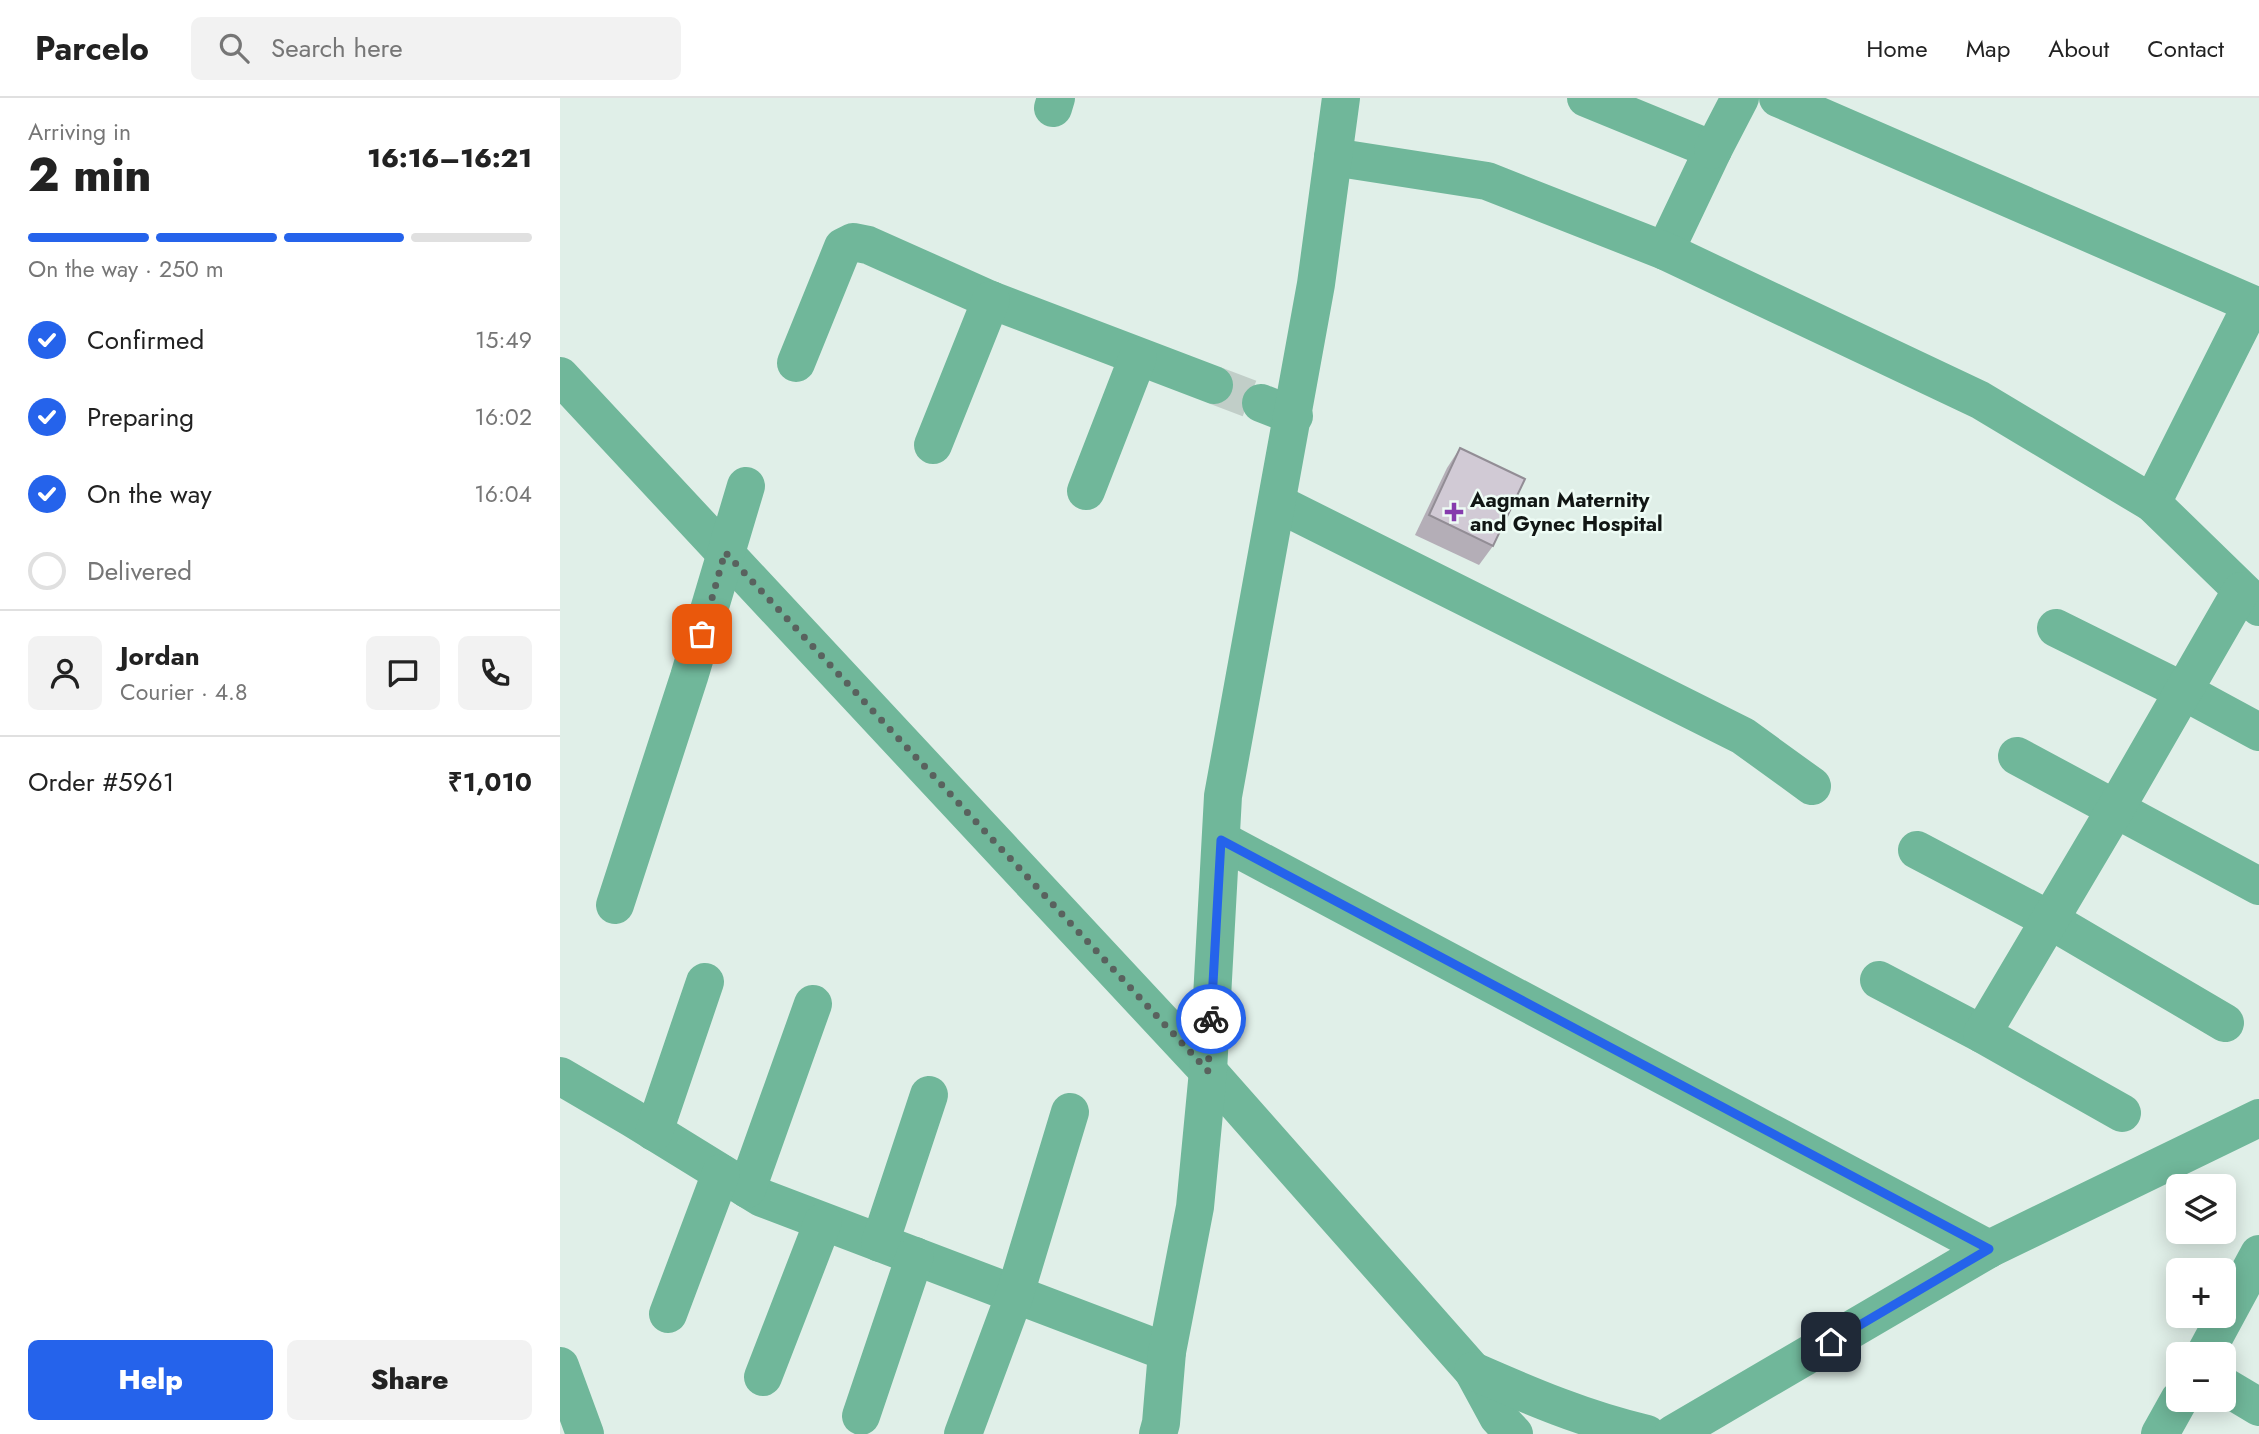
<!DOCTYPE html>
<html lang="en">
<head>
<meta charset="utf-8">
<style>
  body { margin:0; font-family:Jost,sans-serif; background:#f2f2f2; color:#222; height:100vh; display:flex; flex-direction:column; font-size:26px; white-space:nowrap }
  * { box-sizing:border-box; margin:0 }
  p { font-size:23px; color:#767676 }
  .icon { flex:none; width:38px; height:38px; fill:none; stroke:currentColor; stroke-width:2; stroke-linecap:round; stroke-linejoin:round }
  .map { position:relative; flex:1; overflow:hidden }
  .sheet { display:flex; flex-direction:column; background:#fff; width:560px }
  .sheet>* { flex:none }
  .buttons { position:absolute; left:1606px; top:1076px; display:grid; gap:14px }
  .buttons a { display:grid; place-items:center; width:70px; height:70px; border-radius:10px; background:#fff; box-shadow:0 4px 18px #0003; font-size:35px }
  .pin { position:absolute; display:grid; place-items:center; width:60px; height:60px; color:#fff; margin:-30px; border-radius:14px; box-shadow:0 4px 10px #0006 }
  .courier { position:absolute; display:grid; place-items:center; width:70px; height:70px; margin:-35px; border:5px solid #2563eb; border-radius:50%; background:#fff; color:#222; box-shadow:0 2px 9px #0007 }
  .summary em { font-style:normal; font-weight:800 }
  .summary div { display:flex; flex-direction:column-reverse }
  .summary { display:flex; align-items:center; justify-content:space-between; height:119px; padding:0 28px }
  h1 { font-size:46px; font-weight:800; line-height:52px }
  .bar { display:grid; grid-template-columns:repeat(4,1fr); gap:10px 7px; align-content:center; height:84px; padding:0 28px }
  .bar i { height:9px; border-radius:5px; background:#e0e0e0 }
  .bar .current { background:#2563eb }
  .bar p { grid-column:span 4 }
  .line { display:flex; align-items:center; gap:18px; padding:0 28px; border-top:2px solid #e0e0e0 }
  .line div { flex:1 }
  .round { display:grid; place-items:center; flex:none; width:74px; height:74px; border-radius:10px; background:#f2f2f2 }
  ol { padding:0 28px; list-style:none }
  li { display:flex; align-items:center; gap:21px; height:77px }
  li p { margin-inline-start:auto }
  li .icon { padding:7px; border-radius:50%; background:#2563eb; color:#fff; stroke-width:4 }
  li:last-child { color:#767676 }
  li i { width:38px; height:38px; border:4px solid #e0e0e0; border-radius:50% }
  .primary-button { display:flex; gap:14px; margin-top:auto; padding:14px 28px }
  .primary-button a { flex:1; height:80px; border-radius:10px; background:#2563eb; color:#fff; font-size:28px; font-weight:800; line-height:80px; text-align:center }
  .primary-button a+a { background:#f2f2f2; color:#222 }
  header { display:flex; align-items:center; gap:42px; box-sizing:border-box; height:98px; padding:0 35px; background:#fff; border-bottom:2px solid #e0e0e0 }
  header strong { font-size:33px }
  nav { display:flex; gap:38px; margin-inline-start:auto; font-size:24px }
  .search { width:490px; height:63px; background:#f2f2f2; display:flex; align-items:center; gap:18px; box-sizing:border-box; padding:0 24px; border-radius:10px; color:#767676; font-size:26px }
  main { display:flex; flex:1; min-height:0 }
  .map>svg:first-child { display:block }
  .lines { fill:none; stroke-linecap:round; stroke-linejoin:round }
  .minor-tunnel { stroke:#c1cec8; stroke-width:38; stroke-dasharray:38 19; stroke-linecap:butt }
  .minor { stroke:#70b79a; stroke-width:38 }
  .wall { fill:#b4aeb7 }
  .building { fill:#d1cad5; stroke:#928d95; stroke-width:2 }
  .done { stroke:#59625e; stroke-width:7; stroke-dasharray:0 12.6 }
  .route { stroke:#2563eb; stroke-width:9 }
  .poi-dot { fill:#853bad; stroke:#eefcf5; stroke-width:2.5 }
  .labels { text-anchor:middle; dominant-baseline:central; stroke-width:5; stroke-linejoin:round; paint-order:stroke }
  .poi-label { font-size:21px; font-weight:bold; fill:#111614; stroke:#eefcf5; text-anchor:start }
</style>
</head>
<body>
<header>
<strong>Parcelo</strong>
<div class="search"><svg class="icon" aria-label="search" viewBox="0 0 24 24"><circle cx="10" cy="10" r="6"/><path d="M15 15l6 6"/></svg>Search here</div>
<nav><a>Home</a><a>Map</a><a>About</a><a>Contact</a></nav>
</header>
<main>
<section class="sheet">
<div class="summary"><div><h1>2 min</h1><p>Arriving in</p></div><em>16:16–16:21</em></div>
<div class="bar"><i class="current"></i><i class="current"></i><i class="current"></i><i></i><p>On the way · 250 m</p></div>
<ol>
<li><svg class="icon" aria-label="check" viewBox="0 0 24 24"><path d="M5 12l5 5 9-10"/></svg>Confirmed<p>15:49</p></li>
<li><svg class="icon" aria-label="check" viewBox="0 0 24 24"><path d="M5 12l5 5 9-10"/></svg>Preparing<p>16:02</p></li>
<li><svg class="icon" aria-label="check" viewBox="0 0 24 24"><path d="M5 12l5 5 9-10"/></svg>On the way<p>16:04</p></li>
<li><i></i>Delivered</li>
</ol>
<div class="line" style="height:126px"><a class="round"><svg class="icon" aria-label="person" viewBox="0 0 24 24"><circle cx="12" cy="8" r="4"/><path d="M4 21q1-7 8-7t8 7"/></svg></a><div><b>Jordan</b><p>Courier · 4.8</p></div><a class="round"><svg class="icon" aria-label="chat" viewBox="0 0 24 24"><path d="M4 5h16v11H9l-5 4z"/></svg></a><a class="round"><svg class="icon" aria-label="phone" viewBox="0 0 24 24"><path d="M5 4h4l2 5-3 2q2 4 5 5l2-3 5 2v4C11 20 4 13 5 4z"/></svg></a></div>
<div class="line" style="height:91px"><div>Order #5961</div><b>₹1,010</b></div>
<div class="primary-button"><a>Help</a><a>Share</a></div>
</section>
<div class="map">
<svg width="1699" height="1336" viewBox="0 0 1699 1336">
  <rect width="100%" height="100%" fill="#e0efe8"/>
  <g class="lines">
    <path class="minor-tunnel" d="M654,287L701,305"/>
    <g class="minor">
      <path d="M1026,0L1153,52L1105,153"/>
      <path d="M1218,0L1692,206L1592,405"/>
      <path d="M493,10L496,0"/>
      <path d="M1153,52L1180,0"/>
      <path d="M773,59L927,83L1105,153L1420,302L1592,405L1699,509"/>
      <path d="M236,265L283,149L293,144L308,147L431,202L654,287"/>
      <path d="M0,278L648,973L913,1273L938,1319L954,1336"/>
      <path d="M701,305L734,318"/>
      <path d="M373,347L431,202"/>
      <path d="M526,393L578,259"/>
      <path d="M717,405L1183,638L1252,688"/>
      <path d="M1496,530L1623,593L1699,634"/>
      <path d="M1457,658L1699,788"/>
      <path d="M661,742L1429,1151"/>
      <path d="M1357,752L1488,821L1665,925"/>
      <path d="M55,807L129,579L186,388"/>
      <path d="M1319,882L1422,936"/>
      <path d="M0,978L72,1020L202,1100L607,1254"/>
      <path d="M1562,1015L1422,936L1556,710L1681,493"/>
      <path d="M94,1034L145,884"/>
      <path d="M187,1091L253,906"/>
      <path d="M320,1145L369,997"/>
      <path d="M108,1216L161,1075"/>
      <path d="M1645,1256L1699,1156"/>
      <path d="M0,1268L25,1336"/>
      <path d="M913,1273C970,1298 1026,1322 1087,1336"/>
      <path d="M203,1279L263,1124"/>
      <path d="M1664,1288L1699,1309"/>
      <path d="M301,1318L355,1158"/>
      <path d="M403,1336L455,1196L510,1014"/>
      <path d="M598,1336L601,1325L607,1254L635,1109L648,973L663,698L756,186L781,0"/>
      <path d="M1113,1336L1429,1151L1699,1020"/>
      <path d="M1600,1336L1619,1302"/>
    </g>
  </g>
  <path class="wall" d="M900,350L933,448L919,467L855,437L887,370Z"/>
  <path class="building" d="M900,350L965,381L933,448L869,417Z"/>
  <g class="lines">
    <path class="done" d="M142,536L165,454L648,973L651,921"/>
    <path class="route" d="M651,921L661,742L1429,1151L1271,1244"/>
  </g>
  <path class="poi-dot" d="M890.5 403.5h7v7h7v7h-7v7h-7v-7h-7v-7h7z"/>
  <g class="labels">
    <g class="poi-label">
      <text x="910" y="402">Aagman Maternity<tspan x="910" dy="24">and Gynec Hospital</tspan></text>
    </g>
  </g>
</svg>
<div class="buttons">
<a><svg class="icon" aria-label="layers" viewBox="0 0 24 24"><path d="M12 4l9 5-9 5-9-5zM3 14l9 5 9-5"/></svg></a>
<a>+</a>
<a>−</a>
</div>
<div class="pin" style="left:142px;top:536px;background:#ea580c"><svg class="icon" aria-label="bag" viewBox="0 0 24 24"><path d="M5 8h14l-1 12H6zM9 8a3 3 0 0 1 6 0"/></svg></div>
<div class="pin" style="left:1271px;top:1244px;background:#1f2937"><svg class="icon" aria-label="home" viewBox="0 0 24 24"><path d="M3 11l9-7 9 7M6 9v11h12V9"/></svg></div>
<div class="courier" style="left:651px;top:921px"><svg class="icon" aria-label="bike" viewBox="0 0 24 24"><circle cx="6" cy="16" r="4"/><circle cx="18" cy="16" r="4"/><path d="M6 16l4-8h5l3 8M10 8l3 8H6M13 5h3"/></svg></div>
</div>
</main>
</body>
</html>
